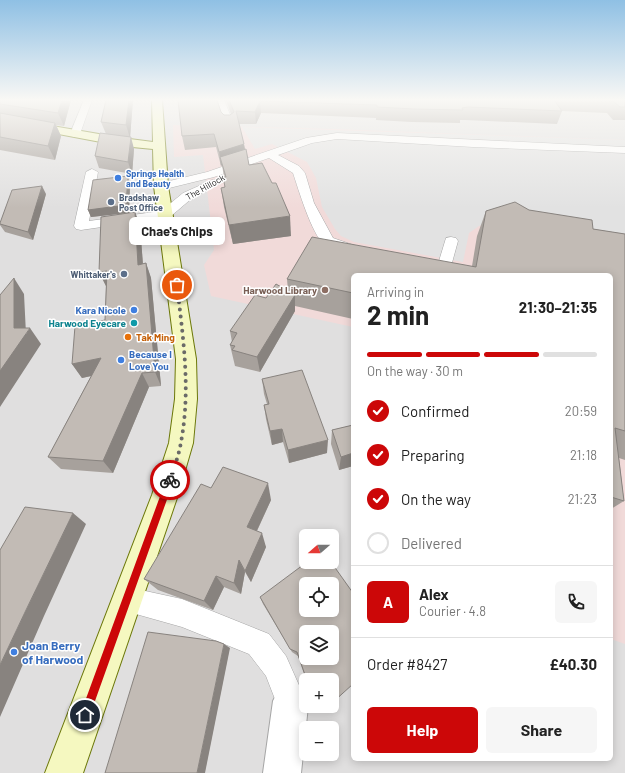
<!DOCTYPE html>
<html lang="en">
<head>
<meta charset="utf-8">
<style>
  body { margin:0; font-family:Barlow,sans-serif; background:#f6f6f6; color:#222; height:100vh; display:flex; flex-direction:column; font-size:15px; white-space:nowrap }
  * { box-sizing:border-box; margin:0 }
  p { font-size:13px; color:#767676 }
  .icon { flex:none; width:22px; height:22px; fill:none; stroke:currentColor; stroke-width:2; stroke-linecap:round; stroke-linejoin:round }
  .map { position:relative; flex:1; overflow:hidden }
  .panel { position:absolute; left:351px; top:273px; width:262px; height:488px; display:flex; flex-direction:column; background:#fff; border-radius:6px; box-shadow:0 2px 10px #0003 }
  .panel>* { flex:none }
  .needle { width:26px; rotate:250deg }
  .buttons { position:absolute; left:299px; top:529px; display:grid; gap:8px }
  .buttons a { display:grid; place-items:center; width:40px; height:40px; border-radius:6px; background:#fff; box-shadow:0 2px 10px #0003; font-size:20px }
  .pin { position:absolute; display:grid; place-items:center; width:34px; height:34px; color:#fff; margin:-17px; border:2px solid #fff; border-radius:50%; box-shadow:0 1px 4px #0007 }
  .courier { position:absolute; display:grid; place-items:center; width:40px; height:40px; margin:-20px; border:3px solid #cc0708; border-radius:50%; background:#fff; color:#222; box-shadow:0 1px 5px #0007 }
  .bubble { position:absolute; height:28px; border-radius:6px; background:#fff; box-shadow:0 2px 10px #0003; font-size:13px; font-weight:700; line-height:28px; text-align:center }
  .overview em { font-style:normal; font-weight:700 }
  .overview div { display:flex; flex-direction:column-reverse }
  .overview { display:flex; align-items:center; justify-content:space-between; height:68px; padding:0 16px }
  h1 { font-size:26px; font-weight:700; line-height:30px }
  .bar { display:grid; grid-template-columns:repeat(4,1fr); gap:6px 4px; align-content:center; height:48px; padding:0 16px }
  .bar i { height:5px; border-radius:3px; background:#e0e0e0 }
  .bar .active { background:#cc0708 }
  .bar p { grid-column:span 4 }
  .line { display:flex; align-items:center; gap:10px; padding:0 16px; border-top:1px solid #e0e0e0 }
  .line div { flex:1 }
  .round { display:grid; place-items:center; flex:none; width:42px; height:42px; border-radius:6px; background:#f6f6f6 }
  ol { padding:0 16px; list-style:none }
  li { display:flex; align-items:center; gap:12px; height:44px }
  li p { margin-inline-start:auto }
  li .icon { padding:4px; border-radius:50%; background:#cc0708; color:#fff; stroke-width:4 }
  li:last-child { color:#767676 }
  li i { width:22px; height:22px; border:2px solid #e0e0e0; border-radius:50% }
  .action { display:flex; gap:8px; margin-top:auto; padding:8px 16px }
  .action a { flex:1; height:46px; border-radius:6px; background:#cc0708; color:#fff; font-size:16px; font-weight:700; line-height:46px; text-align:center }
  .action a+a { background:#f6f6f6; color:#222 }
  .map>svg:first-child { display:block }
  .residential { fill:#e0dfdf; fill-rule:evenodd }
  .commercial { fill:#f1dad9 }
  .parking { fill:#e2e2e2 }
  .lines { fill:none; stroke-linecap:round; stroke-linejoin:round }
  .lane-casing { stroke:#a6a6a6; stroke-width:1 }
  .street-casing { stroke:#a6a6a6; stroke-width:2 }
  .secondary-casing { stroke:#6c7809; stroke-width:2 }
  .lane { fill:#fff; fill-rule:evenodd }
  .street { fill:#fff; fill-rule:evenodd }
  .secondary { fill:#f5f8c0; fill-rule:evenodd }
  .wall { fill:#a7a19c }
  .shaded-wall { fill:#88837f }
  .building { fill:#c2bbb5; stroke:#88837f; fill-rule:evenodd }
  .route { fill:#cc0708 }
  .done { stroke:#6a6a68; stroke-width:4; stroke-dasharray:0 7.2 }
  .shop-dot { fill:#3f7fe0; stroke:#fff; stroke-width:1.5 }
  .service-dot { fill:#5c6f8a; stroke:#fff; stroke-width:1.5 }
  .education-dot { fill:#8d6e63; stroke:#fff; stroke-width:1.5 }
  .culture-dot { fill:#0f9aa8; stroke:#fff; stroke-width:1.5 }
  .food-dot { fill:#e8710a; stroke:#fff; stroke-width:1.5 }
  .labels { text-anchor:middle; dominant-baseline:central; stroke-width:3; stroke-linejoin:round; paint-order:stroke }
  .far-shop-label { font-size:9px; font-weight:bold; fill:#366cbe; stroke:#fff; text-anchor:start }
  .far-street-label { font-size:9px; fill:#222; stroke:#fff }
  .far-service-label { font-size:9px; font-weight:bold; fill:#4e5e75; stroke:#fff; text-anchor:start }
  .education-label { font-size:10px; font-weight:bold; fill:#785e54; stroke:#fff; text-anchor:end }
  .shop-label { font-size:10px; font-weight:bold; fill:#366cbe; stroke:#fff; text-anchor:end }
  .culture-label { font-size:10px; font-weight:bold; fill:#0d838f; stroke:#fff; text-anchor:end }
  .food-label { font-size:10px; font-weight:bold; fill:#c56008; stroke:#fff; text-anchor:start }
  .near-shop-label { font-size:12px; font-weight:bold; fill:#366cbe; stroke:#fff; text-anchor:start }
</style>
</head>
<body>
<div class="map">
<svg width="625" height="773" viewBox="0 0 625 773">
  <rect width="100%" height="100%" fill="#f1efe9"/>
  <path class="residential" d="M0,100H625V773H0ZM353,275H611V759H353ZM306,536H332V562H306ZM306,584H332V610H306ZM306,632H332V658H306ZM306,680H332V706H306ZM306,728H332V754H306Z"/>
  <path class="commercial" d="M173,125L335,129L625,140V644L611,639V275H353V327L211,296L204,265L214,250L203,155L174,157Z"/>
  <path class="parking" d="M242,127L625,140V260L488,224L479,226L469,233L463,262L354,242L341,236L335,229L322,207L316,178L307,162L272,144L255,149Z"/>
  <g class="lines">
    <defs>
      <g id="lane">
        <path d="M84,100H92L80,134L75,137L72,136L70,134Z"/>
        <path d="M216,100H224L234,124L232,126H226L224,124Z"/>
        <path d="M337,133L625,147V153L473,147L337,139L312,143L278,155L299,166L305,173L314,203L333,238L356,246L358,249L356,252C347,254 331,250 324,244C312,235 298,188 293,173L269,158L214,177L161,190L155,186L157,184L207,172L306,138Z"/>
        <path d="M92,169L98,172L89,221L161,211L183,193L212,180H220L222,182L191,199L170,217L81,230L76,229L74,226L86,172Z"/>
        <path d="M451,237L456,238L458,241L450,270L445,271L419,266L417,263L419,260L424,259L439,261L446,238Z"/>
        <path d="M127,587L182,599L269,634L286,656L306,701L302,712L291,716L280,712L266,676L249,654L182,627L118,609L114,600L118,591Z"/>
      </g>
      <path id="street" d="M291,683L303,689L306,695V706H308L301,773H263L273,701L279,689Z"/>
      <path id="secondary" d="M152,100H162L168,186L196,359L197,399L193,443L178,495L83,773H45L152,495L169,443L175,399L176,359L154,186L153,149L122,146L0,123V117L122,138L153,142Z"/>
    </defs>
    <use href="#lane" class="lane-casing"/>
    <use href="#street" class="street-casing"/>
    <use href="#secondary" class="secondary-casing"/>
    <use href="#lane" class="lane"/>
    <use href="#street" class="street"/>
    <use href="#secondary" class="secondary"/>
  </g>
  <g class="wall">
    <path d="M0,100H71L64,126L56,125L61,136L55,160L0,150Z"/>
    <path d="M106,100H133L130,137L134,149L132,174L99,168L95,156L106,134L101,122Z"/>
    <path d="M226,100H625V120H613L607,113L562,111L557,124L465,120H460V123L412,122L376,120V118L261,113L256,124H239L245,149L249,165L291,236L233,244L224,207L221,188L225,187L223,177H224L222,165L221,166L216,147L185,150L182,136L221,112L224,115H230L231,114Z"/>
    <path d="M130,184L129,213L135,212L140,226L143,264L146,263L151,278L161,386L149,387L113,473L61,469L48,457L91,376L82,378L72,364L105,320L106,286L99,272L124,213L91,217L88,210Z"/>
    <path d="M46,194L33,240L5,232L0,225V223Z"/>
    <path d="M529,210L593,229L625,234V460L619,458L624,501L611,509V275H353V319L295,306V311L260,372L235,366L230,345L232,342L230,331L266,298L288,291L287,279L472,266L477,236L486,211Z"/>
    <path d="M262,379L327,453L289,463L283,442L272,445L266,419L264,405L267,404L264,394Z"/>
    <path d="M353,425V466L339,470L331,444L332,430Z"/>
    <path d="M271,500L257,531L266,547L251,582L245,572L241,594L224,587L213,610L158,590L144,579Z"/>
    <path d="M260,597L332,680H308L304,674L298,656L292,652L263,604Z"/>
  </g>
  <g class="shaded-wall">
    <path d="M62,100H71L64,126L58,113Z"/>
    <path d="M129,100H133L130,138L126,125Z"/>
    <path d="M260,101L261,113L256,124L255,112Z"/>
    <path d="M55,123L61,136L55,160L48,146Z"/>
    <path d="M131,137L134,149L132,174L128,162Z"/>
    <path d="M244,144L246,157H220L222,165L221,166L219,152Z"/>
    <path d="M128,176L130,184L129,213L91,217L88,210Z"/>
    <path d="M42,186L46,194L33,240L28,232Z"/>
    <path d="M135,212L140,226L144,279L138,265Z"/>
    <path d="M290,216L291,236L233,244L229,225Z"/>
    <path d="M146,263L151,278L161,386L155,372Z"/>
    <path d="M107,271L114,285L106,286L99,272Z"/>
    <path d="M14,278L24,294L26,334L30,328L41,344L0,407V371Z"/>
    <path d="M295,295V311L260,372L257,357Z"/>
    <path d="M101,358L109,372L82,378L72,364Z"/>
    <path d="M142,373L149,387L113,473L103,461Z"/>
    <path d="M282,429L283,442L272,445L270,431Z"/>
    <path d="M328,440L327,453L289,463L288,450Z"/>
    <path d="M353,453V466L339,470L341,457Z"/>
    <path d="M268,483L271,500L252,541L247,527Z"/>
    <path d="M73,513L86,524L44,616L0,717V665L26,610Z"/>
    <path d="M262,533L266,547L251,582L245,571Z"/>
    <path d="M239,560L245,572L241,594L234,583Z"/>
    <path d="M216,576L224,587L213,610L204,601Z"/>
    <path d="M224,644L230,648L205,773H197Z"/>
  </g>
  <g class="building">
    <path d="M0,100H62L58,113L0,104Z"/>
    <path d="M106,100H129L126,125L101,122Z"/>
    <path d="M178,100H217L221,112L224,115H230L234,112L229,100H554L562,111L468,107L462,108L463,110L414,109L377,107V105L260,101L255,112L236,111L244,144L219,152L214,134L182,136Z"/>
    <path d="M587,100H625V107H620L613,101Z"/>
    <path d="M0,113L55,123L48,146L0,137Z"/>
    <path d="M100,133L131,137L128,162L95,156Z"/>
    <path d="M246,149L249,165L262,163L272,183H276L290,216L229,225L221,188L225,187L223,177H226L220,157Z"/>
    <path d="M128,176L126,205L88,210L93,180Z"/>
    <path d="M42,186L28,232L0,224V223L12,190Z"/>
    <path d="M515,202L529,210L592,220L593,229L625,234V431L615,428L624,501L611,497V275H353V293L287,279L312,237L476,267L486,211Z"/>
    <path d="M135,212L138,265L146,263L155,372L142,373L103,461L48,457L101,358L72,364L75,326L105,320L107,271L99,272L101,217Z"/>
    <path d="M14,278V328H30L0,371V295Z"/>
    <path d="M276,284L295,295L257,357L232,350L235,346L230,345L237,333L230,331L255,295L266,298Z"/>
    <path d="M302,370L328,440L288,450L282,429L270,431L264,405L269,404L262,379Z"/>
    <path d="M353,425V453L341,457L332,430Z"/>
    <path d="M223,467L268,483L247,527L262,533L245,571L239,560L234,583L216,576L204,601L144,579L201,484L211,488Z"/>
    <path d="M25,507L73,513L26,610L0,665V550Z"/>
    <path d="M307,562H331L353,593V684L332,703V680H308L304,672L297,652L290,649L260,597ZM306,584H332V610H306ZM306,632H332V658H306Z"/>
    <path d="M148,632L216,641L224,644L197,773H105Z"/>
    <path d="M324,706H329L325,709Z"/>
  </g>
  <linearGradient id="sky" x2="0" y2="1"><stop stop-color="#8fc0e4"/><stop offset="0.48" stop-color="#f9f8f5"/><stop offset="1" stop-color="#f9f8f5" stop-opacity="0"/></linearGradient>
  <rect width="625" height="208" fill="url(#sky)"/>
  <path class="route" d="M170,477L174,480L90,715L89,719L85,721L81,719L80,715L166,480Z"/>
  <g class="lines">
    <path class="done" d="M170,480C174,468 179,455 181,442C191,389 183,338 177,285"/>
  </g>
  <g class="shop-dot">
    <circle cx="118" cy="178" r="4"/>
    <circle cx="134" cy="310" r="4"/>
    <circle cx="121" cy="360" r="4"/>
    <circle cx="14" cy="652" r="4"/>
  </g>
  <g class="service-dot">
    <circle cx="111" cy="202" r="4"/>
    <circle cx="124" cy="274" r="4"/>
  </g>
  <circle class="education-dot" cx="325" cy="290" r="4"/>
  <circle class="culture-dot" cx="134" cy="323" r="4"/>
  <circle class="food-dot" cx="128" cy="337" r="4"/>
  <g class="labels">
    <g class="far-shop-label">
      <text x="126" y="173">Springs Health<tspan x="126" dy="10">and Beauty</tspan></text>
    </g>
    <g class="far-street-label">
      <text transform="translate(205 187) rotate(-29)">The Hillock</text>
    </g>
    <g class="far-service-label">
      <text x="119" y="197">Bradshaw<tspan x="119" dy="10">Post Office</tspan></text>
      <text x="116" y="274" text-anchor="end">Whittaker's</text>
    </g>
    <g class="education-label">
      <text x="317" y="290">Harwood Library</text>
    </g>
    <g class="shop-label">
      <text x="126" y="310">Kara Nicole</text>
      <text x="129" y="354" text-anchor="start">Because I<tspan x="129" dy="12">Love You</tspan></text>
    </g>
    <g class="culture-label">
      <text x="126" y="323">Harwood Eyecare</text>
    </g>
    <g class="food-label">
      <text x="136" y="337">Tak Ming</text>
    </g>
    <g class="near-shop-label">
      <text x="22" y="645">Joan Berry<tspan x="22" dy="14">of Harwood</tspan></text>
    </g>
  </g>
</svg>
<div class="buttons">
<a><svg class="needle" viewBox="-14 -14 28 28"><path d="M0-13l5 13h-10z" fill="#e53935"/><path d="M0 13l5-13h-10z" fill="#767676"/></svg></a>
<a><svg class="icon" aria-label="locate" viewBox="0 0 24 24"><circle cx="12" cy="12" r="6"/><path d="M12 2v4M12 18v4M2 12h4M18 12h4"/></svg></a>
<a><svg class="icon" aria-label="layers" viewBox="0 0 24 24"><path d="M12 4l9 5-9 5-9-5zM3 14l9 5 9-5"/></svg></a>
<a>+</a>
<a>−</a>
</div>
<div class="pin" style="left:177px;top:285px;background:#ea580c"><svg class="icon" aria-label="bag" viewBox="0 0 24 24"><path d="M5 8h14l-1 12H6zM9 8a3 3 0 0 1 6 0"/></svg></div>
<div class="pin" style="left:85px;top:715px;background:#1f2937"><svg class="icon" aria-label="home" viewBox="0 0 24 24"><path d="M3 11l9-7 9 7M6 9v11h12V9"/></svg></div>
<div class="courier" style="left:170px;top:480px"><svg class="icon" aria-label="bike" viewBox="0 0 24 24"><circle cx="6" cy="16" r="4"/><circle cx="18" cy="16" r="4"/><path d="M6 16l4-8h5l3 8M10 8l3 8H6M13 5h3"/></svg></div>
<div class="bubble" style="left:129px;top:217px;width:96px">Chae's Chips</div>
<section class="panel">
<div class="overview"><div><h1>2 min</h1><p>Arriving in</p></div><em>21:30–21:35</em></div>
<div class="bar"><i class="active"></i><i class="active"></i><i class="active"></i><i></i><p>On the way · 30 m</p></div>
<ol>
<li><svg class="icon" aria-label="check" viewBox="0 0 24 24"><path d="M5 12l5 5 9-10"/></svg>Confirmed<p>20:59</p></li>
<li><svg class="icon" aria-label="check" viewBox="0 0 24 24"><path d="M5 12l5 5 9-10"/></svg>Preparing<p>21:18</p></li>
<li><svg class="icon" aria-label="check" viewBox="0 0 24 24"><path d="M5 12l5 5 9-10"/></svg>On the way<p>21:23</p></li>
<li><i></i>Delivered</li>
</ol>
<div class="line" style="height:72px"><b class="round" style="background:#cc0708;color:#fff">A</b><div><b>Alex</b><p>Courier · 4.8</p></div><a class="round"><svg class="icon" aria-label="phone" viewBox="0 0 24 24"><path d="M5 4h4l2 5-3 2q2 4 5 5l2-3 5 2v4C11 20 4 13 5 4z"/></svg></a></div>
<div class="line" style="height:52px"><div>Order #8427</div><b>£40.30</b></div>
<div class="action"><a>Help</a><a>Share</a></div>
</section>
</div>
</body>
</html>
